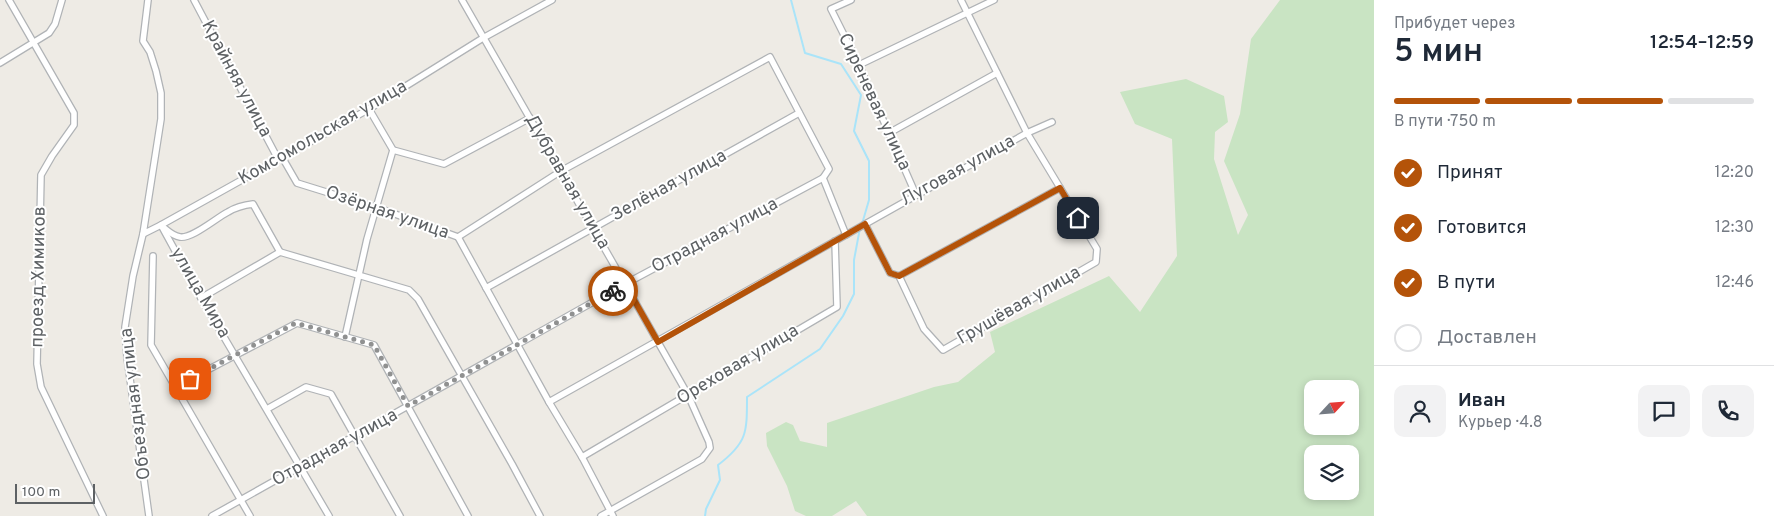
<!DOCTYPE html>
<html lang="ru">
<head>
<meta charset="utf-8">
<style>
  body { margin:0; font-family:Overpass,sans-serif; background:#f2f2f3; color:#1f2937; height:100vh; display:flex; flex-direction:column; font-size:19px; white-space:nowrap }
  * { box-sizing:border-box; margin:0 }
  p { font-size:16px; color:#747a83 }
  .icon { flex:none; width:28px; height:28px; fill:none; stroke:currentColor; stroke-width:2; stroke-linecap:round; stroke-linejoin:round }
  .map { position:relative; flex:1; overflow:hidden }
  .details { display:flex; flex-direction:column; background:#fff; width:400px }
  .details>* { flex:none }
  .needle { width:32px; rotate:64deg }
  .buttons { position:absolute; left:1304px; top:380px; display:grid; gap:10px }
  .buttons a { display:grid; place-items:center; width:55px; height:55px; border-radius:10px; background:#fff; box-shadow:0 2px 8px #0003; font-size:25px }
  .scale { position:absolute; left:15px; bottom:12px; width:80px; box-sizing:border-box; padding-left:5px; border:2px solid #5d6164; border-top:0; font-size:14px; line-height:18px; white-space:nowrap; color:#5d6164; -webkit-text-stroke:4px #fff; paint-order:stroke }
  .pin { position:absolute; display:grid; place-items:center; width:42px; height:42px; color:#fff; margin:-21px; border-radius:10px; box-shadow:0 2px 8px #0006 }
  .courier { position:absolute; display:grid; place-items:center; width:50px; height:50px; margin:-25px; border:4px solid #b45309; border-radius:50%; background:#fff; color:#222; box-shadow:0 1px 6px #0007 }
  .headline em { font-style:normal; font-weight:600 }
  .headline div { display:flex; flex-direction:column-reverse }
  .headline { display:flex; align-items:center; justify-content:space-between; height:85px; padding:0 20px }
  h1 { font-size:32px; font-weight:600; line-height:38px }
  .bar { display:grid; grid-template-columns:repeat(4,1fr); gap:8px 5px; align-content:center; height:60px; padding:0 20px }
  .bar i { height:6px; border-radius:4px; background:#e0e1e3 }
  .bar .selected { background:#b45309 }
  .bar p { grid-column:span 4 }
  .line { display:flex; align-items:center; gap:12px; padding:0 20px; border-top:1px solid #e0e1e3 }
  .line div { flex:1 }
  .round { display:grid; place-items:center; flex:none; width:52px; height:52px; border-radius:10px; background:#f2f2f3 }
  ol { padding:0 20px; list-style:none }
  li { display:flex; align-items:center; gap:15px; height:55px }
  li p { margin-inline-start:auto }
  li .icon { padding:5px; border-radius:50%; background:#b45309; color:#fff; stroke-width:4 }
  li:last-child { color:#747a83 }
  li i { width:28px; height:28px; border:2px solid #e0e1e3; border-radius:50% }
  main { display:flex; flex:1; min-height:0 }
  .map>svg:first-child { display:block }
  .green { fill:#c9e4c3; fill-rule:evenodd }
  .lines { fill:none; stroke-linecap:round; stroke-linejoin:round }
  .stream { stroke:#aae4f9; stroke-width:2 }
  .minor-casing { stroke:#b0b3b6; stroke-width:8 }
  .minor { stroke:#fff; stroke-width:5.5 }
  .done { stroke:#909191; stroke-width:5; stroke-dasharray:0 9 }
  .route { stroke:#b45309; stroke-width:6 }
  .labels { text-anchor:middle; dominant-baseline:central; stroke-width:4; stroke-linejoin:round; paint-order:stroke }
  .street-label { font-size:18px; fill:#5d6164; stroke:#fff }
</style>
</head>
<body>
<main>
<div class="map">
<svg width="1374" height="516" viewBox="0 0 1374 516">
  <rect width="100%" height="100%" fill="#eeebe5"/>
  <path class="green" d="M1280,0H1374V516H867L856,501L832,516H806L795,511L787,486L767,446L766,433L786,422L793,425L800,441L827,447V423L934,387L958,382L995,352L990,332L1109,276L1140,312L1177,256L1172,139L1135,124L1120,92L1186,79L1224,96L1228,122L1215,132L1214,159L1238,235L1248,215L1224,161L1240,114L1251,39ZM1312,389H1350V426H1312ZM1312,454H1350V491H1312Z"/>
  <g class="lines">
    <g class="stream">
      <path d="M791,0L805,53L841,64L861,95L854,131L869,161V200L862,224"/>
      <path d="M705,516L706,509L720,480L718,465C747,443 747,433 747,397L820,349L843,316L854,294V260L860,228"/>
    </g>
    <defs>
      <g id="minor">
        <path d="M9,0L74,113V125L52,156L41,175L37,364L41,387L103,516"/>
        <path d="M148,0L143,41L150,52L156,71L161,93V119L143,234L161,225L369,109L483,38L552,0"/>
        <path d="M194,0L278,159"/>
        <path d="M462,0L625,284L688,395L709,442L710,448L702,459L601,516"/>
        <path d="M851,0L831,9L859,65L916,195"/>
        <path d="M0,63L49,33L55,24L62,0"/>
        <path d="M859,65L994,0"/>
        <path d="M369,109L393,150L444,164L530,118"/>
        <path d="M889,133L997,73"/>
        <path d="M282,157L297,183L384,210L458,237L549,402L582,457L613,516"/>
        <path d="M865,224L890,273L899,276L924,329L943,350L1096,262L1097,249L1027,133L961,0"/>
        <path d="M161,225L201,298L329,516"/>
        <path d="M163,227C168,231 173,236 180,237C192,239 216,218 228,212C236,207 244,205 253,204L280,252"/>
        <path d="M143,234L133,276L125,327L127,357L149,516"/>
        <path d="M458,237L561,171L770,57L829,169L823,178L846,235"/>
        <path d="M153,256L151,345L250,516"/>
        <path d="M899,276L1060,188"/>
        <path d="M486,288L799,113"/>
        <path d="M201,298L280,252L409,290L418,299L512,464L540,516"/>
        <path d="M345,337L367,239L393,150"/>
        <path d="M175,387L297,323L374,345L468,516"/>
        <path d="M549,402L1027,133L1052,122"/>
        <path d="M267,409L306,387L331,394L400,516"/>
        <path d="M582,457L837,307L835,241"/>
        <path d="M212,516L625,284L823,178"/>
      </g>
    </defs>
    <use href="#minor" class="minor-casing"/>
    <use href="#minor" class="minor"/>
  </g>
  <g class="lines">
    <path class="done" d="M190,379L296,323L374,345L408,406L613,291"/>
    <path class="route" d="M613,291L625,284L658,342L865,224L890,273L899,276L1060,188L1078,218"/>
  </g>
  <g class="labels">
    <g class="street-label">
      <text transform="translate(236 79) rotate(62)">Крайняя улица</text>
      <text transform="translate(874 102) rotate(65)">Сиреневая улица</text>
      <text transform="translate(323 133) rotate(-30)">Комсомольская улица</text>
      <text transform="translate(958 171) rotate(-29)">Луговая улица</text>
      <text transform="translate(567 182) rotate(60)">Дубравная улица</text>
      <text transform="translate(669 186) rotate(-29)">Зелёная улица</text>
      <text transform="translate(387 213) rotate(19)">Озёрная улица</text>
      <text transform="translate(715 236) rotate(-28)">Отрадная улица</text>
      <text transform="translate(39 277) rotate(-89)">проезд Химиков</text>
      <text transform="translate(200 293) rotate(60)">улица Мира</text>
      <text transform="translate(1019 306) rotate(-30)">Грушёвая улица</text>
      <text transform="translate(738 365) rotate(-31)">Ореховая улица</text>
      <text transform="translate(136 404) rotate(-97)">Объездная улица</text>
      <text transform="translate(335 448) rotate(-29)">Отрадная улица</text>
    </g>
  </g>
</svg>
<div class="buttons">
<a><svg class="needle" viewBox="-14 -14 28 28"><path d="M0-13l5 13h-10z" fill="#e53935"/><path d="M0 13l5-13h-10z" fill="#747a83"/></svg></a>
<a><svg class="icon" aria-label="layers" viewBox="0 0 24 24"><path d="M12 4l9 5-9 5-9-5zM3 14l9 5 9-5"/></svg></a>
</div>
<div class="scale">100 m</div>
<div class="pin" style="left:190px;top:379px;background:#ea580c"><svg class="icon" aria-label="bag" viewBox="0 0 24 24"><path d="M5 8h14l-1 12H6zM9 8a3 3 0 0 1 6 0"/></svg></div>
<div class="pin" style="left:1078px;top:218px;background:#1f2937"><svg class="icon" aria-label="home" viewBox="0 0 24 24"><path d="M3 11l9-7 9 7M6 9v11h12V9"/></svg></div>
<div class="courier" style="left:613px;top:291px"><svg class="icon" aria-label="bike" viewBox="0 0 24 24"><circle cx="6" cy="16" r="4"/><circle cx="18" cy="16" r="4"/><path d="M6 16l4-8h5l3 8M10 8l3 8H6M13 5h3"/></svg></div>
</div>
<section class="details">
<div class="headline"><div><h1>5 мин</h1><p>Прибудет через</p></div><em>12:54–12:59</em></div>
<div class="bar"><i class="selected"></i><i class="selected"></i><i class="selected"></i><i></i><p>В пути · 750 m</p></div>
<ol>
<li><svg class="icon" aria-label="check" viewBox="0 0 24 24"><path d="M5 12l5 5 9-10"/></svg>Принят<p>12:20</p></li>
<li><svg class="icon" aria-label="check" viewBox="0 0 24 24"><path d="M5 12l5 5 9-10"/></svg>Готовится<p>12:30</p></li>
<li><svg class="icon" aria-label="check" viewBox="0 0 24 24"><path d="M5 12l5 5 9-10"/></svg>В пути<p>12:46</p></li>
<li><i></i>Доставлен</li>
</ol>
<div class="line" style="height:90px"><a class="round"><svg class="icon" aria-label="person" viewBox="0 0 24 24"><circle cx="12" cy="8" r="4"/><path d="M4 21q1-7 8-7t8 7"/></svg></a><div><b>Иван</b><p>Курьер · 4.8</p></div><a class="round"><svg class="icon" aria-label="chat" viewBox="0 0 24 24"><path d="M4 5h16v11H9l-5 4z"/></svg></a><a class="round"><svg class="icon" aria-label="phone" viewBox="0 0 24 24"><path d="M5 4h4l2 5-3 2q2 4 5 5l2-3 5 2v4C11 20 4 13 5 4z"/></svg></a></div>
</section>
</main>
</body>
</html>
